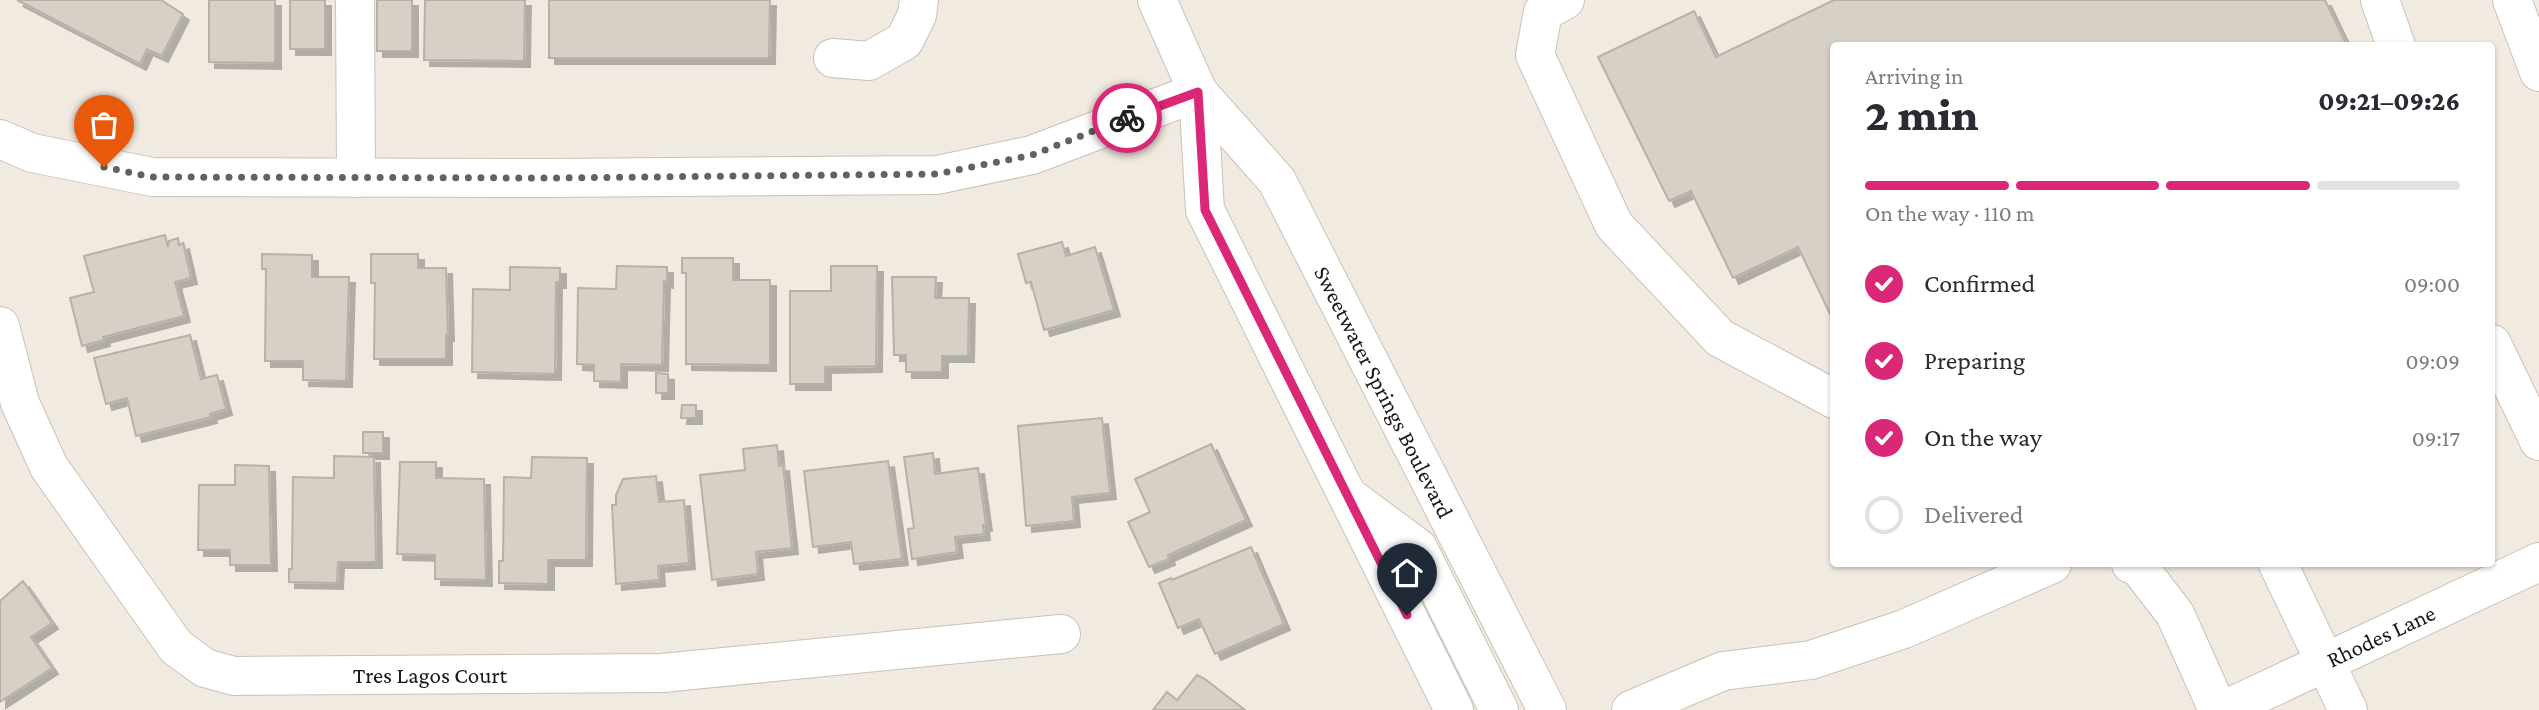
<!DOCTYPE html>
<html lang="en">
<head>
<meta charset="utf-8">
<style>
  body { margin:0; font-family:"Crimson Pro",serif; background:#f7f7f7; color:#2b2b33; height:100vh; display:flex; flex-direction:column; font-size:26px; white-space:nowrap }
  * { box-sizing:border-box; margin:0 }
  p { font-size:23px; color:#7c7c81 }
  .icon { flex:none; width:38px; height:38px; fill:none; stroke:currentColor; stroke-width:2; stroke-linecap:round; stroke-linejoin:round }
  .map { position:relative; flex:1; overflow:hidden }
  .side { position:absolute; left:1830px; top:42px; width:665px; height:525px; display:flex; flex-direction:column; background:#fff; border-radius:7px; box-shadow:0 2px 5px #0004 }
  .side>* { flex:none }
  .pin { position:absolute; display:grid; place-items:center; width:60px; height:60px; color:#fff; margin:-72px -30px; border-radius:50% 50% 50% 0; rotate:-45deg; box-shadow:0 0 7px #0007 }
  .pin .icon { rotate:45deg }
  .courier { position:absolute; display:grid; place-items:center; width:70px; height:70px; margin:-35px; border:5px solid #db2777; border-radius:50%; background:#fff; color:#222; box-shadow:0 2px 9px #0007 }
  .summary em { font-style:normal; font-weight:800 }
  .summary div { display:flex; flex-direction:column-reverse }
  .summary { display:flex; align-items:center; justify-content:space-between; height:119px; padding:0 35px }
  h1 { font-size:46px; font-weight:800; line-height:52px }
  .bar { display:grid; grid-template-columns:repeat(4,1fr); gap:10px 7px; align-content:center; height:84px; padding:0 35px }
  .bar i { height:9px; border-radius:5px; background:#e1e1e2 }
  .bar .on { background:#db2777 }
  .bar p { grid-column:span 4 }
  ol { padding:0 35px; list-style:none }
  li { display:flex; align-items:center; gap:21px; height:77px }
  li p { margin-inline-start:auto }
  li .icon { padding:7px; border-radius:50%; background:#db2777; color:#fff; stroke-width:4 }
  li:last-child { color:#7c7c81 }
  li i { width:38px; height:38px; border:4px solid #e1e1e2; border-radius:50% }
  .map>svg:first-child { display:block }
  .building { fill:#d7d0c6; stroke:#b7b1a7; stroke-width:2; filter:url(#shadow) }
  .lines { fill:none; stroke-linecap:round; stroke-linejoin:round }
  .minor-casing { stroke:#c9c2b8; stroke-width:40 }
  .major-casing { stroke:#c9c2b8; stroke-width:40 }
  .minor { stroke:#fff; stroke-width:38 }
  .major { stroke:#fff; stroke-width:38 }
  .done { stroke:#65615b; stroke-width:7; stroke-dasharray:0 12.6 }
  .route { stroke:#db2777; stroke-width:9 }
  .labels { text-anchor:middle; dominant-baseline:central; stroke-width:5; stroke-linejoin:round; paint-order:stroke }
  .street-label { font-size:23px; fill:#1a1714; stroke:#fff }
</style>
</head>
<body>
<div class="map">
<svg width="2539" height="710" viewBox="0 0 2539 710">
  <defs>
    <filter id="shadow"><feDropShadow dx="6" dy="6" stdDeviation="0" flood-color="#0004"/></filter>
  </defs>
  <rect width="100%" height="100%" fill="#f1eae0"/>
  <g class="building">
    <path d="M17,0H161L183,14L162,56L147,49L140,64Z"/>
    <path d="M209,0H275V63L209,62Z"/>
    <rect x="290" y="0" width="35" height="49"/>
    <rect x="377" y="0" width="35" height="51"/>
    <path d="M425,0H525L524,61L424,60Z"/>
    <path d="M549,0H770L769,58H549Z"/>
    <path d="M1834,0H2325L2347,46H1834V322L1798,247L1733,278L1691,191L1669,201L1598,57L1694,11L1716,57Z"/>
    <path d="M165,235L168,247L169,241L178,238L179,245L183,243L191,278L175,282L184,316L103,337L104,340L82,346L70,298L94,292L84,256Z"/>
    <path d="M1062,242L1066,256L1095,247L1114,310L1044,330L1031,282L1026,283L1018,254Z"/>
    <path d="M262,254L312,255V277H349L346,381L303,380V361H265L266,269H262Z"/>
    <path d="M371,254H418V268H446L448,335H446V359H374L375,283H371Z"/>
    <path d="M682,258H733V280H770V365L686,364V273H682Z"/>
    <path d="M617,266L667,267V282L664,281L662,365L621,364V382L594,381V365L577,364L578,288L616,289Z"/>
    <path d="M831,266H877L876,366L825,367V384H790V291H831Z"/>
    <path d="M510,267L560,268V282H556L555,374L472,372L473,289L510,290Z"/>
    <path d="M892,277H936L935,298H969L968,356H942V372H906V355H894Z"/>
    <path d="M190,335L201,379L217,375L226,409L210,414L211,417L136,436L127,398L106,404L94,358Z"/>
    <path d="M656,373L668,374V393H656Z"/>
    <path d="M682,405H696V418H681Z"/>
    <path d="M1102,418L1110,493L1072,497L1074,521L1026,526L1018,426Z"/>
    <rect x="363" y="432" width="20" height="21"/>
    <path d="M1211,444L1246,520L1168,555L1169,559L1149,567L1128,522L1150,512L1135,479Z"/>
    <path d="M777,445L779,466L783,465L792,548L756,552L758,574L712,580L700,475L745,470L743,449Z"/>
    <path d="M933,453L935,474L978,468L986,525H983L984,534L955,537L957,552L912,559L908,529L914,528L904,457Z"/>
    <path d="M334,456L374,457L376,562H338L337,583L289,582V569H292L293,477L334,478Z"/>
    <path d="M532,457L587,458L586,560H548V584L499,583V561H503L504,477L531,478Z"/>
    <path d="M888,461L902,559L854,564L851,542L813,547L804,471Z"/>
    <path d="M400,462H436V478L484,479L486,580L435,579V555L397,554Z"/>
    <path d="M235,465L269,466L271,565H230V550H198L199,485H235Z"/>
    <path d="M656,476L659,502L684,500L689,563L658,566L659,580L616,584L612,505H616V495L623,479Z"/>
    <path d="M1251,547L1284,624L1215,654L1199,619L1178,628L1159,583L1171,578L1172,580Z"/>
    <path d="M23,581L52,623L31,637L52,668L0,702V601Z"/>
    <path d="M1197,675L1205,679L1245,710H1153L1167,692L1177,700Z"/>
  </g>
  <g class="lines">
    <defs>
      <g id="minor">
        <path d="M355,0L356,178"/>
        <path d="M1565,0L1543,12L1535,55L1614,225L1720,338L1834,399"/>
        <path d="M2380,0L2396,46"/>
        <path d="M2512,0L2539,72"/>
        <path d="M833,58L869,61L904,41L917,15L919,0"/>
        <path d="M0,139L32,153L152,177L548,178L937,175L1032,155L1198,92"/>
        <path d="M0,326L20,403L49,467L176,647L205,668L234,676L662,673L1061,634"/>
        <path d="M2492,344L2539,441"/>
        <path d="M2131,564L2138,566L2175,614L2218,710"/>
        <path d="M2278,564L2348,710"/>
        <path d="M1631,710L1723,671L1811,660L1904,629L2052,564"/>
        <path d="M2224,710L2539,562"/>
      </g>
      <g id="major">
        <path d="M1157,0L1198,92L1277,181L1547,710"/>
        <path d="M1198,92L1205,210L1454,710"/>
        <path d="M1352,499L1418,548L1499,710"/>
      </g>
    </defs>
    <use href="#minor" class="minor-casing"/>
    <use href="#major" class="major-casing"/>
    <use href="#minor" class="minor"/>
    <use href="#major" class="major"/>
  </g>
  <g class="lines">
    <path class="done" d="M104,167L152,177L548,178L937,174L1032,155L1127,118"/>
    <path class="route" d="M1127,118L1198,92L1205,210L1407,615"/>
  </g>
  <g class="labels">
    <g class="street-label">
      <text transform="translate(1384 392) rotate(63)">Sweetwater Springs Boulevard</text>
      <text transform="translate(2381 636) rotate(-25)">Rhodes Lane</text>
      <text x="430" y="675">Tres Lagos Court</text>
    </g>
  </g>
</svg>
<div class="pin" style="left:104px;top:167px;background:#ea580c"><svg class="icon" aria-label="bag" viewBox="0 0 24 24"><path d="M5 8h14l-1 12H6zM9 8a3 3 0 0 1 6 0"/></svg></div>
<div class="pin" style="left:1407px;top:615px;background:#1f2937"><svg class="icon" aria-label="home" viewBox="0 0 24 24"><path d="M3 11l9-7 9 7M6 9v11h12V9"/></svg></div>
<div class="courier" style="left:1127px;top:118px"><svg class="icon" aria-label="bike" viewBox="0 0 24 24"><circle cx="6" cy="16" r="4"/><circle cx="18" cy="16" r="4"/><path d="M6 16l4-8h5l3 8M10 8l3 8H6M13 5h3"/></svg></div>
<section class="side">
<div class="summary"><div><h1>2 min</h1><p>Arriving in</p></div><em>09:21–09:26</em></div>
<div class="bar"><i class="on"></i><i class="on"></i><i class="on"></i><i></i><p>On the way · 110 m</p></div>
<ol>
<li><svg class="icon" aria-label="check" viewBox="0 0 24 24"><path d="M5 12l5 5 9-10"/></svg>Confirmed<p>09:00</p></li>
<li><svg class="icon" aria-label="check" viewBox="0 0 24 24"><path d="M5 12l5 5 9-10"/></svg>Preparing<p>09:09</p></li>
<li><svg class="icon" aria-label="check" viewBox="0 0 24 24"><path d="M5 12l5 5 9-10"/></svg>On the way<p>09:17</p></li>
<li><i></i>Delivered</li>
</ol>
</section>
</div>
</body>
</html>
